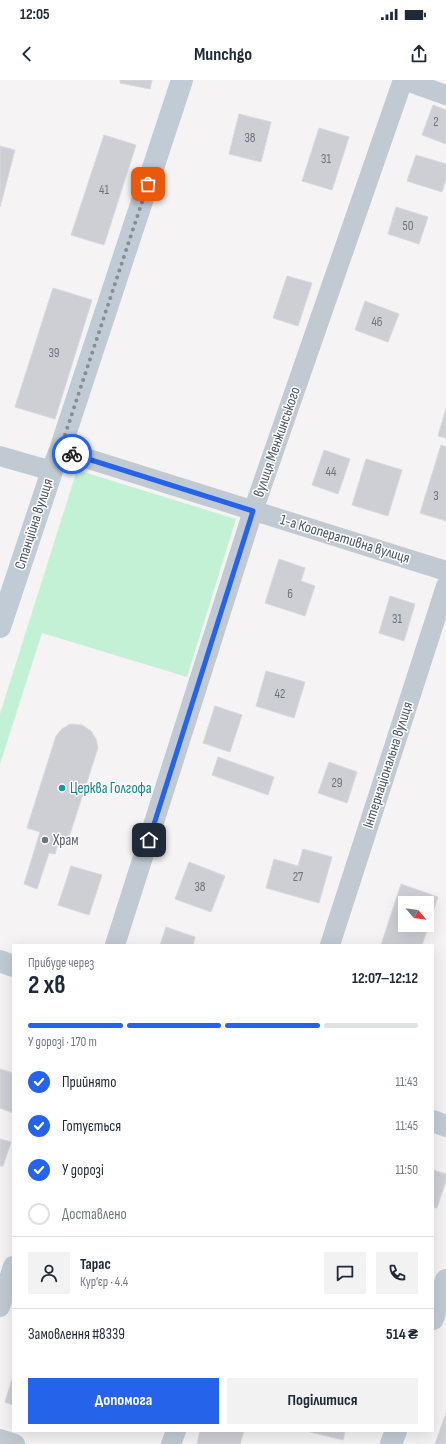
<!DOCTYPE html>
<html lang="uk">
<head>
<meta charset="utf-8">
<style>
  body { margin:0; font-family:"Sofia Sans Condensed",sans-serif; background:#f2f2f3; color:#1f2937; height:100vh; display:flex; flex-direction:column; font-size:15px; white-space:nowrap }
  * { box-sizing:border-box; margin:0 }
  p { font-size:13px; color:#747a83 }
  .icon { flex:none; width:22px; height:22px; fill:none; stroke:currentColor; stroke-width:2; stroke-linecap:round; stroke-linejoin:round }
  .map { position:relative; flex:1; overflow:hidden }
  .side { position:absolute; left:12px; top:864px; width:422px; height:488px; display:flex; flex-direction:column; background:#fff; border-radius:0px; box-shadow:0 4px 16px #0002 }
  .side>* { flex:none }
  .needle { width:26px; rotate:119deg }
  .buttons { position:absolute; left:398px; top:816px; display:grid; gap:8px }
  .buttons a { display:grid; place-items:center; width:36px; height:36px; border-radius:0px; background:#fff; box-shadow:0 4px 16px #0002; font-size:20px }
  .pin { position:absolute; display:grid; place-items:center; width:34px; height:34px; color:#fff; margin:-17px; border-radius:8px; box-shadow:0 2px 6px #0006 }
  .courier { position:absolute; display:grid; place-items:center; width:40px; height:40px; margin:-20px; border:3px solid #2563eb; border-radius:50%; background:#fff; color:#222; box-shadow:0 1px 5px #0007 }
  .summary em { font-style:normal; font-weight:700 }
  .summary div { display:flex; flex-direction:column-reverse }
  .summary { display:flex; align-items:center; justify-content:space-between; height:68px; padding:0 16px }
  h1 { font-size:26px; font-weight:700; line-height:30px }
  .bar { display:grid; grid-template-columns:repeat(4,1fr); gap:6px 4px; align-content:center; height:48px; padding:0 16px }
  .bar i { height:5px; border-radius:3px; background:#e0e1e3 }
  .bar .on { background:#2563eb }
  .bar p { grid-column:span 4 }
  .line { display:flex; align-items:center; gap:10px; padding:0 16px; border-top:1px solid #e0e1e3 }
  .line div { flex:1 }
  .round { display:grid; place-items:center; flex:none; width:42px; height:42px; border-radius:0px; background:#f2f2f3 }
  ol { padding:0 16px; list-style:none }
  li { display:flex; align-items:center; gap:12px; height:44px }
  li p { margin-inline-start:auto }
  li .icon { padding:4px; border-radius:50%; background:#2563eb; color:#fff; stroke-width:4 }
  li:last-child { color:#747a83 }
  li i { width:22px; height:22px; border:2px solid #e0e1e3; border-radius:50% }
  .button { display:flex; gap:8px; margin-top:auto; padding:8px 16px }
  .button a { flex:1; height:46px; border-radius:0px; background:#2563eb; color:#fff; font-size:16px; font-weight:700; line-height:46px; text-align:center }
  .button a+a { background:#f2f2f3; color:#1f2937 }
  .status { display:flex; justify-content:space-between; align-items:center; height:28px; padding:0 20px; background:#fff; direction:ltr }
  .status svg { height:11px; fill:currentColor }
  header { display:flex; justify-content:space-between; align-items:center; height:52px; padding:0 16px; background:#fff; font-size:18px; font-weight:700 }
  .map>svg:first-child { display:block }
  .green { fill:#c3f1d5 }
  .building { fill:#cdcfd5; stroke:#d7d9de; fill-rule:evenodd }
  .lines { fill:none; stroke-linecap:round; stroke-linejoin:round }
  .street { stroke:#c1cad2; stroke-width:20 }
  .secondary { stroke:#c1cbd6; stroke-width:22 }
  .done { stroke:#868d94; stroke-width:4; stroke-dasharray:0 7.2 }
  .route { stroke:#2563eb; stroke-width:5 }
  .culture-dot { fill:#0f9aa8; stroke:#fff; stroke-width:1.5 }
  .worship-dot { fill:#6b7280; stroke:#fff; stroke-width:1.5 }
  .labels { text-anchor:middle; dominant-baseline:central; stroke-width:3; stroke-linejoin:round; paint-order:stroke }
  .number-label { font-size:13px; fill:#6b747e }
  .street-label { font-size:15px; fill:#4a5661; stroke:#fff }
  .culture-label { font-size:15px; fill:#0d838f; stroke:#fff; text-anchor:start }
  .worship-label { font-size:15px; fill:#5b616d; stroke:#fff; text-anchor:start }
</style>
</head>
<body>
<div class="status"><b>12:05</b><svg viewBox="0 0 49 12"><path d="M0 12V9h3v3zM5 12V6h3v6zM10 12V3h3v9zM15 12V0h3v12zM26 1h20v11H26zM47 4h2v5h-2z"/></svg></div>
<header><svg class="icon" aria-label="back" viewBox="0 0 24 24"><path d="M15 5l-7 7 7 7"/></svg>Munchgo<svg class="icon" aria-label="share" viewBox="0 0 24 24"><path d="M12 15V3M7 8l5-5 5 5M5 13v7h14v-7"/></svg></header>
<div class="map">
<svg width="446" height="1364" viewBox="0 0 446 1364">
  <rect width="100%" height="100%" fill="#f5f3f3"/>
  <path class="green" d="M77,390L236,439L187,597L42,553L0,684V634Z"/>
  <g class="building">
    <path d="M120,0H152L150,9L120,3Z"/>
    <path d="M433,25L446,30V64L422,55Z"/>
    <path d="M239,34L271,42L261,82L229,74Z"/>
    <path d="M319,48L349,57L332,110L302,101Z"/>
    <path d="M104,55L136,65L104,165L71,155Z"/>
    <path d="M0,66L15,70L0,127Z"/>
    <path d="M416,75L446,84V99L442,112L407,101Z"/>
    <path d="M396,127L428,137L419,164L388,154Z"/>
    <path d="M287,196L312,203L298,246L273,238Z"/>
    <path d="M53,208L92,220L55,339L15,327Z"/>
    <path d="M365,221L399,234L388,262L355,250Z"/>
    <path d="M446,328V358L438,356Z"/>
    <path d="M441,365L446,367V441L420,433Z"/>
    <path d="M324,370L350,379L338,414L312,405Z"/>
    <path d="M366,379L402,390L388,436L352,425Z"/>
    <path d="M279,479L305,488L301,501L315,506L305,536L265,523Z"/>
    <path d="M390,516L415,524L404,561L379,553Z"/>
    <path d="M266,591L305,602L294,638L256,626Z"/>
    <path d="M215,626L242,635L230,672L203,663Z"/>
    <path d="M70,644L82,645L91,651L96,659L98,668L67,763L59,760L55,774L49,773L37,809L24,804L40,752L27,748L56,656L62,649Z"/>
    <path d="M218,677L274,697L268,715L212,695Z"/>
    <path d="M329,682L357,692L347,723L318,713Z"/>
    <path d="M303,769L332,777L319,823L266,808L274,779L298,786Z"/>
    <path d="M189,782L225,796L211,832L175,819Z"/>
    <path d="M71,786L102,795L89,835L58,825Z"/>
    <path d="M401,804L438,817L422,865H381ZM405,823H427V845H405Z"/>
    <path d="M166,847L195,857L193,865H160Z"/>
    <path d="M0,989L13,993V1033L0,1028Z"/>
    <path d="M0,1059L11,1062L3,1086H0Z"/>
    <path d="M433,1090L446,1094V1100L437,1128L433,1127Z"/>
    <path d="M13,1296V1325L5,1322Z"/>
    <path d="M446,1333V1364H435Z"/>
    <path d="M200,1351H244L240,1364H197Z"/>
    <path d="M306,1351H345L343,1360Z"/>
  </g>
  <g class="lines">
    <g class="street">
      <path d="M404,0L446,15"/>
      <path d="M60,370L446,491"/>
      <path d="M0,376L52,391"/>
      <path d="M115,865L253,431L403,0"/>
      <path d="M330,865L446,506"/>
      <path d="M0,1227L13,1186"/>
      <path d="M0,1359L15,1364"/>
      <path d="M171,1364L176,1351"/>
    </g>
    <g class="secondary">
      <path d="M0,547L52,391L60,370L182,0"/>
      <path d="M0,881L13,886"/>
      <path d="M433,1041L446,1046"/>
      <path d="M433,1239L446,1200"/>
      <path d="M391,1364L396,1351"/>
    </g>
  </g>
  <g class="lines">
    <path class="done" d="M72,374L60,370L148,104"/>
    <path class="route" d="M72,374L253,431L149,760"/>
  </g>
  <circle class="culture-dot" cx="62" cy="708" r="4"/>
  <circle class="worship-dot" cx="45" cy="760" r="4"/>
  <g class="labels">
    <g class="number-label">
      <text x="436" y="42">2</text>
      <text x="250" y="58">38</text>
      <text x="326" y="79">31</text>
      <text x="104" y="110">41</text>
      <text x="408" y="146">50</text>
      <text x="377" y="242">46</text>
      <text x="54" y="273">39</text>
      <text x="331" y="392">44</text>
      <text x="436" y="416">3</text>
      <text x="290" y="514">6</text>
      <text x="397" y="539">31</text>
      <text x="280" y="614">42</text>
      <text x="337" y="703">29</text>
      <text x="298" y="797">27</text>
      <text x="200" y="807">38</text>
    </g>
    <g class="street-label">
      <text transform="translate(277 362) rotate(-71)">вулиця Менжинського</text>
      <text transform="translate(34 444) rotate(-72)">Станційна вулиця</text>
      <text transform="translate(345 459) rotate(17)">1-а Кооперативна вулиця</text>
      <text transform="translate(388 685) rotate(-72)">Інтернаціональна вулиця</text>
    </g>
    <g class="culture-label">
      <text x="70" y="708">Церква Голгофа</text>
    </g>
    <g class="worship-label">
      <text x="53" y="760">Храм</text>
    </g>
  </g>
</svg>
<div class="buttons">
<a><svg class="needle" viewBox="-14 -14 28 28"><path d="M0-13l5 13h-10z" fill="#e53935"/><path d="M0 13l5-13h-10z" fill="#747a83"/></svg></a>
</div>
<div class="pin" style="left:148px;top:104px;background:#ea580c"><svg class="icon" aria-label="bag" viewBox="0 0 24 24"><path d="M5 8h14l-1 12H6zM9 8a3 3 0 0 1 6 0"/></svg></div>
<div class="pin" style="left:149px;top:760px;background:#1f2937"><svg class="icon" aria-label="home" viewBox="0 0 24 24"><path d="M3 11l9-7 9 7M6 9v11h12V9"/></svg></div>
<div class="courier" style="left:72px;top:374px"><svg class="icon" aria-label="bike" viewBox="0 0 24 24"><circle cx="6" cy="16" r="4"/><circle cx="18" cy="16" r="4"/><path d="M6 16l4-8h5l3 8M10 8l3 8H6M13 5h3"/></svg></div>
<section class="side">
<div class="summary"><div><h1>2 хв</h1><p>Прибуде через</p></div><em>12:07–12:12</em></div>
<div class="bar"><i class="on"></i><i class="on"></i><i class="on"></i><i></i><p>У дорозі · 170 m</p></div>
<ol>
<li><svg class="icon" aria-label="check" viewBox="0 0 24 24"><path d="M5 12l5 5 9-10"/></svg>Прийнято<p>11:43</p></li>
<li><svg class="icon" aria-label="check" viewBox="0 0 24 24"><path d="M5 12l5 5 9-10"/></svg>Готується<p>11:45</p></li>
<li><svg class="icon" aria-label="check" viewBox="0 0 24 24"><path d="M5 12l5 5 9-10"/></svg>У дорозі<p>11:50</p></li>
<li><i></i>Доставлено</li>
</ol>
<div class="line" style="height:72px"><a class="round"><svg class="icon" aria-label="person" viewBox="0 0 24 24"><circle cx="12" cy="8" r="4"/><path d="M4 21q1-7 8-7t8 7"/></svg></a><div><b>Тарас</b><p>Кур’єр · 4.4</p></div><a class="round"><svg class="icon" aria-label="chat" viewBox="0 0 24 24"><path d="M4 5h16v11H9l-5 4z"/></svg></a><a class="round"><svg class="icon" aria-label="phone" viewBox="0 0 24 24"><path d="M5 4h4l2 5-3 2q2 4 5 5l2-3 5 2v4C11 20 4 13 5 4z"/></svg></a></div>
<div class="line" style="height:52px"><div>Замовлення #8339</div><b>514 ₴</b></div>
<div class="button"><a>Допомога</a><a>Поділитися</a></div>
</section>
</div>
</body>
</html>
